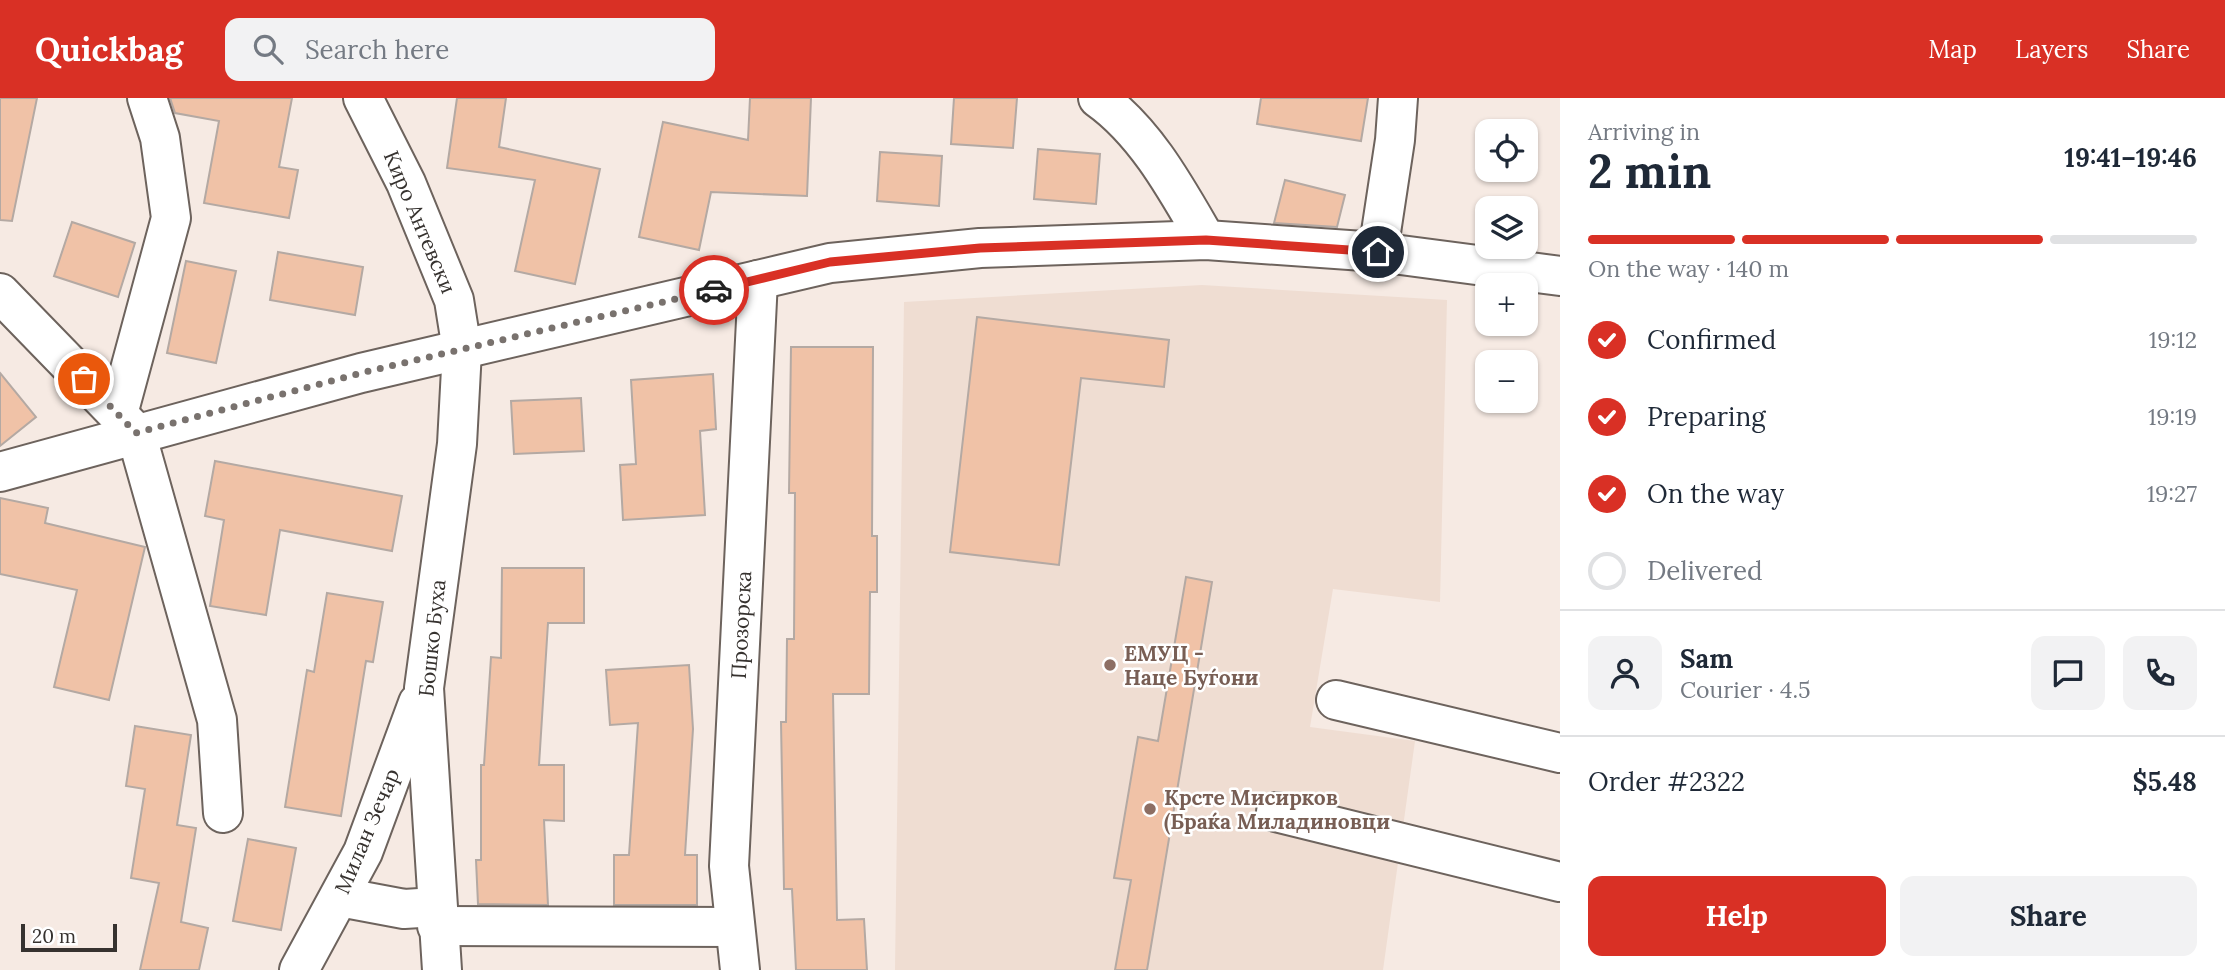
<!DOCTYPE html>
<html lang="en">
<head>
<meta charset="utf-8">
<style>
  body { margin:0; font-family:Lora,serif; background:#f2f2f3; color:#1f2937; height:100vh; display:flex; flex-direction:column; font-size:26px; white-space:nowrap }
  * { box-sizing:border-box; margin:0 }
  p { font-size:23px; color:#747a83 }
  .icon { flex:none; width:38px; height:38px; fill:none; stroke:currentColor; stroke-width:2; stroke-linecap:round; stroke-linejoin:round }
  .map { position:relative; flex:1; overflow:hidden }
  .side { display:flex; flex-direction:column; background:#fff; width:665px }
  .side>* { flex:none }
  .buttons { position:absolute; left:1475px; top:21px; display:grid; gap:14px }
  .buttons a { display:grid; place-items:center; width:63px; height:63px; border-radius:14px; background:#fff; box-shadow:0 2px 5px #0004; font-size:35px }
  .scale { position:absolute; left:21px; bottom:18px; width:96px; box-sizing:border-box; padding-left:7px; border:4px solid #36322f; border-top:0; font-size:19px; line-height:24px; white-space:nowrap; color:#36322f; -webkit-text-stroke:5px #fff; paint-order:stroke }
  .pin { position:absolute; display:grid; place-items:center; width:60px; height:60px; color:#fff; margin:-30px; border:4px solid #fff; border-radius:50%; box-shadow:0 2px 7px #0007 }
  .courier { position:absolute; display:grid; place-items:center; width:70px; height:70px; margin:-35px; border:5px solid #d93025; border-radius:50%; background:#fff; color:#222; box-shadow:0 2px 9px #0007 }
  .headline em { font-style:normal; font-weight:800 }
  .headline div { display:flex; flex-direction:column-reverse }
  .headline { display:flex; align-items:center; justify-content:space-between; height:119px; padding:0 28px }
  h1 { font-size:46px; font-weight:800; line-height:52px }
  .bar { display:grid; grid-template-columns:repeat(4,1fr); gap:10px 7px; align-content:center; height:84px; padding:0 28px }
  .bar i { height:9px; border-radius:5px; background:#e0e1e3 }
  .bar .active { background:#d93025 }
  .bar p { grid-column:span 4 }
  .line { display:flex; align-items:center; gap:18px; padding:0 28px; border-top:2px solid #e0e1e3 }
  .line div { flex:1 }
  .round { display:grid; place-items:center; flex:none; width:74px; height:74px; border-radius:14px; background:#f2f2f3 }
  ol { padding:0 28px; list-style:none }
  li { display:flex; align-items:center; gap:21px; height:77px }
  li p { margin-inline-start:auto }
  li .icon { padding:7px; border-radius:50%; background:#d93025; color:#fff; stroke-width:4 }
  li:last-child { color:#747a83 }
  li i { width:38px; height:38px; border:4px solid #e0e1e3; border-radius:50% }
  .action { display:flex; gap:14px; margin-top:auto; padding:14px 28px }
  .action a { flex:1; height:80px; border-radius:14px; background:#d93025; color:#fff; font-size:28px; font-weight:800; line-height:80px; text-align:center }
  .action a+a { background:#f2f2f3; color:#1f2937 }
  header { display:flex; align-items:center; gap:42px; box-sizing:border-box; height:98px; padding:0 35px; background:#d93025; color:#fff }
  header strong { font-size:33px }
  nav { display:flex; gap:38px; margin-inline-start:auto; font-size:24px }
  .search { width:490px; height:63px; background:#f2f2f3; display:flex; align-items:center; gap:18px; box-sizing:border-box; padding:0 24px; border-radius:14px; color:#747a83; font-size:26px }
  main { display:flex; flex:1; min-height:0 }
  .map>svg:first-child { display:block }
  .built { fill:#efddd2 }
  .building { fill:#f0c2a7; stroke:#b4a9a3; stroke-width:2 }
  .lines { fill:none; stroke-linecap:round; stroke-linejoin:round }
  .minor-casing { stroke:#6d635d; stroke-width:42 }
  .minor { stroke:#fff; stroke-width:38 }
  .done { stroke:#79726e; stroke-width:7; stroke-dasharray:0 12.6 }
  .route { stroke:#d93025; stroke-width:9 }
  .education-dot { fill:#8d6e63; stroke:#fff; stroke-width:2.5 }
  .labels { text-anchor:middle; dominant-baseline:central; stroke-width:5; stroke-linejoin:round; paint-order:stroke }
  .street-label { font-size:21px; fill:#36322f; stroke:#fff }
  .education-label { font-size:21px; font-weight:bold; fill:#785e54; stroke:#fff; text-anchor:start }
</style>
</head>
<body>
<header>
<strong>Quickbag</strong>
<div class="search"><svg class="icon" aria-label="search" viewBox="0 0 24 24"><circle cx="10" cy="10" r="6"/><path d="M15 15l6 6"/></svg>Search here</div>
<nav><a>Map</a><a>Layers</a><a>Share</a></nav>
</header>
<main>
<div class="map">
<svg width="1560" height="872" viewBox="0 0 1560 872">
  <rect width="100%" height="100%" fill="#f6eae3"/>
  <path class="built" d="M1202,187L1447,202L1440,504L1333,491L1310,629L1415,643L1383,872H895L904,204Z"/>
  <g class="building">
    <path d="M0,0H37L12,123L0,122Z"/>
    <path d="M170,0H292L279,69L298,72L289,120L204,105L219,23L175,15Z"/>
    <path d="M457,0H506L499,49L600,71L575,186L515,173L535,82L447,70Z"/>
    <path d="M750,0H811L807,98L711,94L699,152L639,139L663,24L748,42Z"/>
    <path d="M954,0H1017L1013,50L951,46Z"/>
    <path d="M1261,0H1368L1361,43L1257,26Z"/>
    <path d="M1038,51L1100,56L1096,106L1034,101Z"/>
    <path d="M880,54L942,58L939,108L877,103Z"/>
    <path d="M1285,82L1345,97L1337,129L1274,125Z"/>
    <path d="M72,124L135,145L118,199L54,178Z"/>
    <path d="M278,154L363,169L355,217L270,202Z"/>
    <path d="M186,163L236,173L216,265L167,255Z"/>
    <path d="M977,219L1169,242L1164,289L1081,280L1059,467L950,454Z"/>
    <path d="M791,249H873L872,438H877V494H870L869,596H833L837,822L864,821L867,872H796L792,791H784L781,624H786L787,541H794L795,395H789Z"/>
    <path d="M0,275L36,319L0,348Z"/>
    <path d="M713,276L716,331L700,333L705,417L623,422L620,367L636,366L631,282Z"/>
    <path d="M581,300L584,353L514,356L511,303Z"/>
    <path d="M215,363L402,398L392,453L280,432L266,517L210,508L224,422L205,418Z"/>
    <path d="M0,400L48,410L45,425L145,449L109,602L54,589L77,492L0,476Z"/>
    <path d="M502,470H584V525H548L539,667H564V723L544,722L548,807L478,806L476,762H481V667H484L491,559L501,560Z"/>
    <path d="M1186,479L1212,484L1147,872H1115L1131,782L1114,780L1138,639L1158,643Z"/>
    <path d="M327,495L383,504L373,564L366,563L341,718L285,709L307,572L314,574Z"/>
    <path d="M689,567L693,631L685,757H697V807H614V757H629L638,625L610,627L606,572Z"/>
    <path d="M135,628L191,637L177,727L196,730L181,824L208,830L199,872H140L159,785L131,780L145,691L126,688Z"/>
    <path d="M248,741L296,750L281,832L233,823Z"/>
  </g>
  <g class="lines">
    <defs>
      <g id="minor">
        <path d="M363,0L406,85L454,202L462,252L457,346L424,590L442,872"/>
        <path d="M1098,0C1146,34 1177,92 1206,142"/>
        <path d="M1378,154L1395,42L1398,0"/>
        <path d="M0,195L136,335L217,622L223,715"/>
        <path d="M118,316L171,120L160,40L147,0"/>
        <path d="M0,374L361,275L830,165L980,150L1206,142L1378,154L1560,178"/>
        <path d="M1336,602L1560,655"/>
        <path d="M1276,714L1560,784"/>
        <path d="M340,799L404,811L436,809"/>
        <path d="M437,828L735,829"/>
        <path d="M299,872L363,754L418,605"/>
        <path d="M740,872L729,768L758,182"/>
      </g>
    </defs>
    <use href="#minor" class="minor-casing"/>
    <use href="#minor" class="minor"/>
  </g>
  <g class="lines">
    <path class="done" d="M84,281L136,335L361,275L714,192"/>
    <path class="route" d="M714,192L830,164L980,150L1206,142L1378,154"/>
  </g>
  <g class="education-dot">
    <circle cx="1110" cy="567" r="7"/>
    <circle cx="1150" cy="711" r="7"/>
  </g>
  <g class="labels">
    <g class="street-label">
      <text transform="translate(420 124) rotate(67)">Киро Антевски</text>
      <text transform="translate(741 527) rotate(-87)">Прозорска</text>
      <text transform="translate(432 540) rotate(-84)">Бошко Буха</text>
      <text transform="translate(367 733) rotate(-67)">Милан Зечар</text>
    </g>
    <g class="education-label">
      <text x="1124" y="555">ЕМУЦ -<tspan x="1124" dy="24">Наце Буѓони</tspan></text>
      <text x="1164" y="699">Крсте Мисирков<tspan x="1164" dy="24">(Браќа Миладиновци</tspan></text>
    </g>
  </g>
</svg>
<div class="buttons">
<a><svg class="icon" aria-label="locate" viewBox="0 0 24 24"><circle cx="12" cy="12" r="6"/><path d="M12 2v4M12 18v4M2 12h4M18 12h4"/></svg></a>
<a><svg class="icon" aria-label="layers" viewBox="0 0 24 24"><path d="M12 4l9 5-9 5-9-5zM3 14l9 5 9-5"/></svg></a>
<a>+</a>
<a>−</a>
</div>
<div class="scale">20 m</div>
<div class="pin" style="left:84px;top:281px;background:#ea580c"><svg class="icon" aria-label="bag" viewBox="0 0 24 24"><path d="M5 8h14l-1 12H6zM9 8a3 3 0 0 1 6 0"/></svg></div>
<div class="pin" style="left:1378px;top:154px;background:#1f2937"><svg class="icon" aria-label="home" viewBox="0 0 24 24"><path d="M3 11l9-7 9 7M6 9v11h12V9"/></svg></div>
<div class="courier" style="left:714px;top:192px"><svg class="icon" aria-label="car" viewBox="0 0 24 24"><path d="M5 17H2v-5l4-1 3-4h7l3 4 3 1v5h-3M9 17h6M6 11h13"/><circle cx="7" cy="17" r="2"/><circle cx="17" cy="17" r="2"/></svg></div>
</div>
<section class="side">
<div class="headline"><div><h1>2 min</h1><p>Arriving in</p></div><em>19:41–19:46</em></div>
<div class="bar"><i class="active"></i><i class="active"></i><i class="active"></i><i></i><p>On the way · 140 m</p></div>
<ol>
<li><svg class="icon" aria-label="check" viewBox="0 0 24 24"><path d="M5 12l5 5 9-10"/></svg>Confirmed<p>19:12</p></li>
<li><svg class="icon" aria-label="check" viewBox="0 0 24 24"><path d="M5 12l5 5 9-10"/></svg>Preparing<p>19:19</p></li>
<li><svg class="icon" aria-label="check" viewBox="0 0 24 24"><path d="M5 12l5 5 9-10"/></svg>On the way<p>19:27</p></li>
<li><i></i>Delivered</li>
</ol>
<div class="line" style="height:126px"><a class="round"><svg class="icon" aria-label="person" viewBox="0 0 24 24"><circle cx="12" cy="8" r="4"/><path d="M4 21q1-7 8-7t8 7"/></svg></a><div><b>Sam</b><p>Courier · 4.5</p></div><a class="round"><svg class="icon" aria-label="chat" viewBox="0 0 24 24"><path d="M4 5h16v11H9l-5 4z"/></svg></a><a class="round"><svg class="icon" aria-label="phone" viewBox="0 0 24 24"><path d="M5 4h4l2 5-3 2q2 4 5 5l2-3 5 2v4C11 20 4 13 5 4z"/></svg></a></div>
<div class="line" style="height:91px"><div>Order #2322</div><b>$5.48</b></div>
<div class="action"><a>Help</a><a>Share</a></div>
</section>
</main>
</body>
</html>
